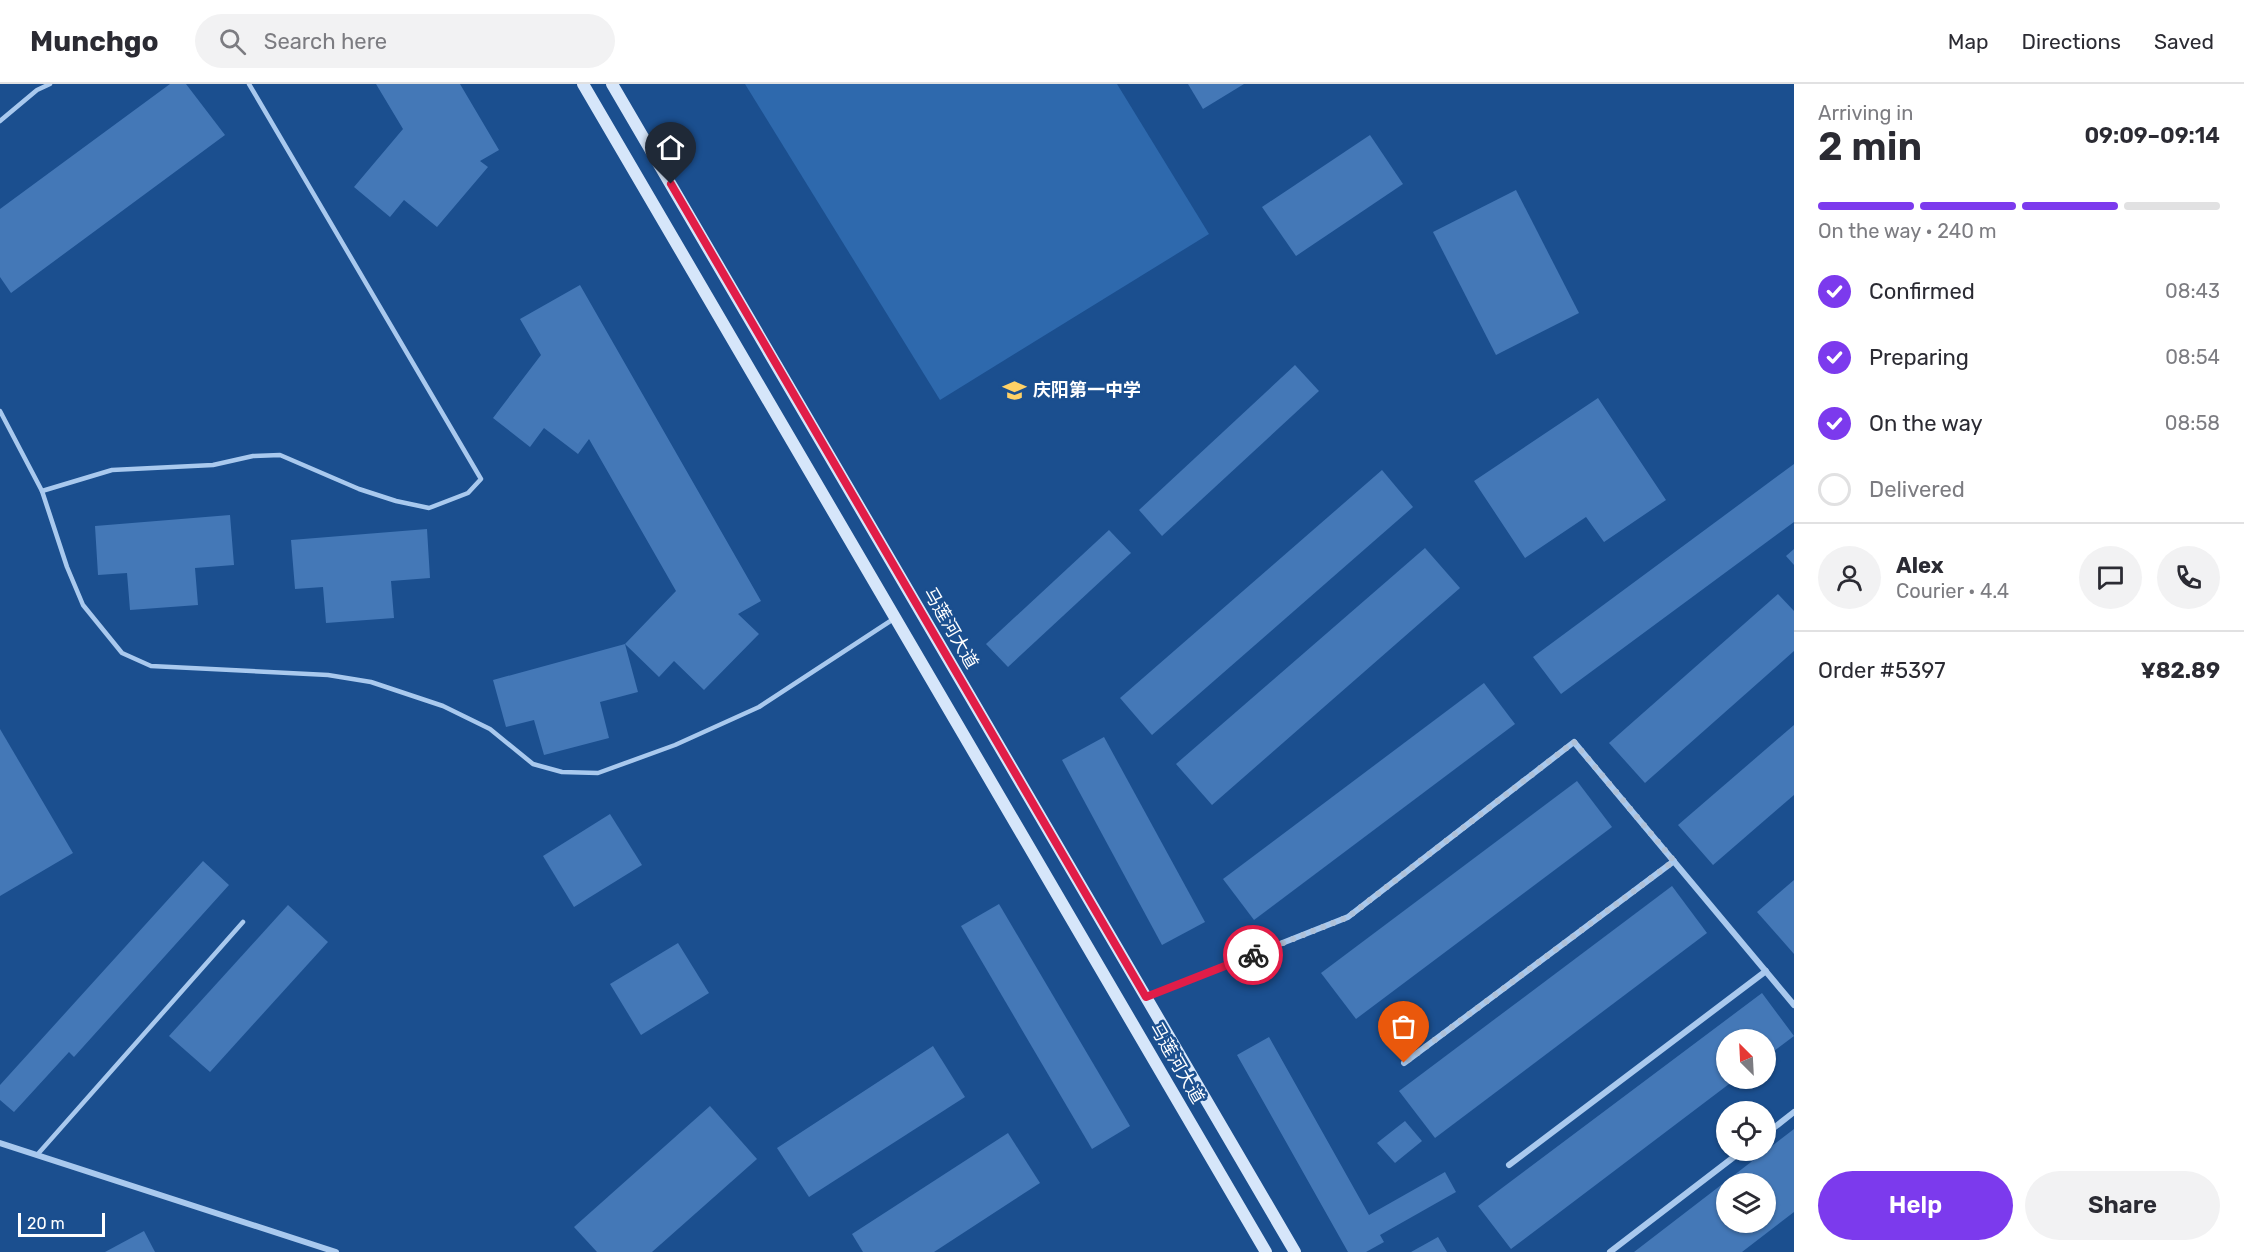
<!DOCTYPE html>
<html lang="en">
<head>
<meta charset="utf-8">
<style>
  body { margin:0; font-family:Rubik,"Noto Sans SC",sans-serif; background:#f2f2f3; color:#2b2b33; height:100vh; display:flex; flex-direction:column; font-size:22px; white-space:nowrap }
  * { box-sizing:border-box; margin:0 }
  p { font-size:20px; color:#7c7c81 }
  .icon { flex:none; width:33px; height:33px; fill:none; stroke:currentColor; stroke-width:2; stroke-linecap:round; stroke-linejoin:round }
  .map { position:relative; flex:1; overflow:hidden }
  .side { display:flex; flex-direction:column; background:#fff; width:450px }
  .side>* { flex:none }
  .needle { width:39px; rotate:336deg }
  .buttons { position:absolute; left:1716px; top:945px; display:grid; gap:12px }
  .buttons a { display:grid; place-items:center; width:60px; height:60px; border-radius:50%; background:#fff; box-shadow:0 2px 4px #0004; font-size:30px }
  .scale { position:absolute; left:18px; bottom:15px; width:87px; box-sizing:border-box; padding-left:6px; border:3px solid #fff; border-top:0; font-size:16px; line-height:21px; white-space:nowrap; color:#fff; -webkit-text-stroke:4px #1b4f8f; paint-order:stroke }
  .pin { position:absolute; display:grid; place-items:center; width:51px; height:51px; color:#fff; margin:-62px -26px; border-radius:50% 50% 50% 0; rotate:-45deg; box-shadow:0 0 6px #0007 }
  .pin .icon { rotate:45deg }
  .courier { position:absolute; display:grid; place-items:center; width:60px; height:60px; margin:-30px; border:4px solid #e11d48; border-radius:50%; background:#fff; color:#222; box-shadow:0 2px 8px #0007 }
  .head em { font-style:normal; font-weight:600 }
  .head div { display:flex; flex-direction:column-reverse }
  .head { display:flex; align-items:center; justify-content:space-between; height:102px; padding:0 24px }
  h1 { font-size:39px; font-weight:600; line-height:45px }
  .bar { display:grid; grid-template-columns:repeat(4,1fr); gap:9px 6px; align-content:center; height:72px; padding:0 24px }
  .bar i { height:8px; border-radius:4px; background:#e1e1e2 }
  .bar .current { background:#7c3aed }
  .bar p { grid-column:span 4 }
  .line { display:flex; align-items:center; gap:15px; padding:0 24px; border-top:2px solid #e1e1e2 }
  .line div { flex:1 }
  .round { display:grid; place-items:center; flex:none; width:63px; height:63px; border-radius:32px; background:#f2f2f3 }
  ol { padding:0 24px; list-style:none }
  li { display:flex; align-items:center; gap:18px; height:66px }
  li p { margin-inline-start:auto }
  li .icon { padding:6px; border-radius:50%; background:#7c3aed; color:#fff; stroke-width:4 }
  li:last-child { color:#7c7c81 }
  li i { width:33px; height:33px; border:3px solid #e1e1e2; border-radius:50% }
  .button { display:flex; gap:12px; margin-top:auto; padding:12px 24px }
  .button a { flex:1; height:69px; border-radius:36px; background:#7c3aed; color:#fff; font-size:24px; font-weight:600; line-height:69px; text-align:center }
  .button a+a { background:#f2f2f3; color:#2b2b33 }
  header { display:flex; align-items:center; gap:36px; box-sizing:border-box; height:84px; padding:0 30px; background:#fff; border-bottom:2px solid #e1e1e2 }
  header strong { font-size:28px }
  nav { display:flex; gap:33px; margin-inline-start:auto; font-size:21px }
  .search { width:420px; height:54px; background:#f2f2f3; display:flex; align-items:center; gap:15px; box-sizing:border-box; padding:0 21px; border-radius:33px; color:#7c7c81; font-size:22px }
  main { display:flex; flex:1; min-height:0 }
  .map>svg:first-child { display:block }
  .green { fill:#2e69ad }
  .building { fill:#4478b7; fill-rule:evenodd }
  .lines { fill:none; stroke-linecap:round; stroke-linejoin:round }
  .lane { stroke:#a9c9ee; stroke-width:4.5 }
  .street { stroke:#a9c9ee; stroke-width:6 }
  .secondary { stroke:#d6e6fa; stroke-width:12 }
  .done { stroke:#afc1d8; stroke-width:6; stroke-dasharray:0 10.8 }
  .route { stroke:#e11d48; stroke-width:8 }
  .labels { text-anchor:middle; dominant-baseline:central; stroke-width:5; stroke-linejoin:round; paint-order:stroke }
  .poi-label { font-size:18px; font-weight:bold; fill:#fff; stroke:#1b4f8f; text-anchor:start }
  .street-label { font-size:18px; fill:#fff; stroke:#1b4f8f }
</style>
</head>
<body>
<header>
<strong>Munchgo</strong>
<div class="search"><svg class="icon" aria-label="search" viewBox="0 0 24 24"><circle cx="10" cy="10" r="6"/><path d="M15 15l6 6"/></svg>Search here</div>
<nav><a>Map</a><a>Directions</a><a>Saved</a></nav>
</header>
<main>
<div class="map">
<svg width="1794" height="1168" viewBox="0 0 1794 1168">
  <rect width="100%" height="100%" fill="#1b4f8f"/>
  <path class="green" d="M745,0H1117L1209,150L940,316Z"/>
  <g class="building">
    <path d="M170,0H186L225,51L11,209L0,193V125Z"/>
    <path d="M376,0H460L499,66L480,77L488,83L437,143L404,116L390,133L354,103L403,45Z"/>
    <path d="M1188,0H1244L1203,25Z"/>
    <path d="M1370,51L1403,100L1296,172L1262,123Z"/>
    <path d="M1516,106L1579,229L1496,271L1433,148Z"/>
    <path d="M580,201L761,517L738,530L759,550L704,606L674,577L659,593L625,560L676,507L589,355L578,370L544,344L530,363L493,334L541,271L520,235Z"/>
    <path d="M1295,281L1319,307L1162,452L1139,426Z"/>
    <path d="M1598,314L1666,416L1604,458L1586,433L1525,474L1474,397Z"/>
    <path d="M1794,380V438L1561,610L1533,573Z"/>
    <path d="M1382,386L1413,423L1152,651L1120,614Z"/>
    <path d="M230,431L234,481L195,484L198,521L130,526L127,489L98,491L95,442Z"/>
    <path d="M427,445L430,494L391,497L394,534L326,539L323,503L295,505L291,456Z"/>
    <path d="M1109,446L1131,469L1008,583L986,560Z"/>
    <path d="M1425,464L1460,504L1212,721L1176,680Z"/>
    <path d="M1794,465V481L1786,472Z"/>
    <path d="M1778,510L1794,527V567L1645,699L1609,659Z"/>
    <path d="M625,560L638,608L600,618L609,654L544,671L534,636L506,643L493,596Z"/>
    <path d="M1484,599L1515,640L1254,836L1223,795Z"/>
    <path d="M1794,641V711L1713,781L1678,741Z"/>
    <path d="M0,645L73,769L0,812Z"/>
    <path d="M1104,653L1205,838L1162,861L1062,676Z"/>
    <path d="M1577,697L1612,743L1356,935L1321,889Z"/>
    <path d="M610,730L642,781L574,823L543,772Z"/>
    <path d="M203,777L229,801L74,973L69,968L14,1028L0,1016V1001Z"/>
    <path d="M1794,796V870L1757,828Z"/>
    <path d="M1672,802L1707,849L1435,1054L1399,1007Z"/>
    <path d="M999,820L1130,1042L1092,1065L961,842Z"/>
    <path d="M288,821L328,858L210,988L169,952Z"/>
    <path d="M678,859L709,909L641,951L610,900Z"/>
    <path d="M1762,909L1794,952L1766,973V956H1726V994H1737L1511,1165L1478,1122Z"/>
    <path d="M1269,953L1369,1131L1445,1088L1456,1108L1380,1151L1384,1158L1366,1168H1348L1237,971Z"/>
    <path d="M933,962L965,1013L809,1113L777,1064Z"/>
    <path d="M710,1022L757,1075L652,1168H597L574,1143Z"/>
    <path d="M1405,1037L1422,1057L1395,1079L1377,1059Z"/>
    <path d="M1794,1045V1128L1742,1168H1634ZM1726,1100H1766V1138H1726Z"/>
    <path d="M1008,1049L1040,1099L934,1168H863L852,1150Z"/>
    <path d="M144,1147L155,1168H105Z"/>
    <path d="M1438,1153L1447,1168H1411Z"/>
  </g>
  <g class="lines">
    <g class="lane">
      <path d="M0,37L37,6L50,0"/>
      <path d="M0,327L42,407L67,483L83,521L122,569L151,582L328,591L371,598L443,622L490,645L533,680L562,688L598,689L675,661L759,623L895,534"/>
      <path d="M42,407L112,386L213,381L253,372L280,371L359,405L396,417L429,424L468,409L481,395L249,0"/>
      <path d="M37,1071L243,838"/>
    </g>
    <g class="street">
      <path d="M1146,913L1348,833L1574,658L1794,921"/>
      <path d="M1404,979L1674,777"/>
      <path d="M1766,1050L1794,1028"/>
      <path d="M0,1059L336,1168"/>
      <path d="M1509,1081L1766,887"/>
      <path d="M1610,1168L1743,1066"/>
    </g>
    <g class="secondary">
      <path d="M583,0L1266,1168"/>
      <path d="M612,0L1295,1168"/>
    </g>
  </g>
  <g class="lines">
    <path class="done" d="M1253,871L1348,833L1574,658L1674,777L1404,979"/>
    <path class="route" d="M671,100L1146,913L1253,871"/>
  </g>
  <defs>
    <symbol id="school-bare" viewBox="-9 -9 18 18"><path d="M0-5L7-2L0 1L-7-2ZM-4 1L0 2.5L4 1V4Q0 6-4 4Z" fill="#ffd166" stroke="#1b4f8f" stroke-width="2.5" paint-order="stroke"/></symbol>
  </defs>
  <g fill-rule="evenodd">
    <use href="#school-bare" x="998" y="290" width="33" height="33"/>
  </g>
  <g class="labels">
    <g class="poi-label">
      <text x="1033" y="306">庆阳第一中学</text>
    </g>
    <g class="street-label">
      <text transform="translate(951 544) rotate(60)">马莲河大道</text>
      <text transform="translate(1177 979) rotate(60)">马莲河大道</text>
    </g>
  </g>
</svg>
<div class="buttons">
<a><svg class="needle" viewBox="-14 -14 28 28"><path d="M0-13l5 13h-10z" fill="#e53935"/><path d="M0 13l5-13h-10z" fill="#7c7c81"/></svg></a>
<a><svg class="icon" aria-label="locate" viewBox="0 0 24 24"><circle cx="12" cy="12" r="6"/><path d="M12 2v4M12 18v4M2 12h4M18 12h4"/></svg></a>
<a><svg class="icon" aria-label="layers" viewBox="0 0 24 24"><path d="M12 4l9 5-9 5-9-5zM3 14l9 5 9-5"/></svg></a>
</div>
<div class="scale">20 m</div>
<div class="pin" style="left:1404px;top:979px;background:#ea580c"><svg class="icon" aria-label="bag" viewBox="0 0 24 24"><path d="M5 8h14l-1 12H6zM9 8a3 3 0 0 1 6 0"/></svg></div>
<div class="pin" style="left:671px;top:100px;background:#1f2937"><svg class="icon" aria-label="home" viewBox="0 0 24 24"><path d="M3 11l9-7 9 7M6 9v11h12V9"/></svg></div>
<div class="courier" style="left:1253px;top:871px"><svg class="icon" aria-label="bike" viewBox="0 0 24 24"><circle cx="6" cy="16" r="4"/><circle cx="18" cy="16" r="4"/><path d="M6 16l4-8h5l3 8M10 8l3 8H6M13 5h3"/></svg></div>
</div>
<section class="side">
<div class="head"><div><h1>2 min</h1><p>Arriving in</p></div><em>09:09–09:14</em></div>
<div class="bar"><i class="current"></i><i class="current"></i><i class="current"></i><i></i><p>On the way · 240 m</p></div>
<ol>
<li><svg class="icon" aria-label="check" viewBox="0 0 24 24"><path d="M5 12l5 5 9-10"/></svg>Confirmed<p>08:43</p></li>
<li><svg class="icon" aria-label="check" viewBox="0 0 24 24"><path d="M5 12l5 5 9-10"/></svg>Preparing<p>08:54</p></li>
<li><svg class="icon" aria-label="check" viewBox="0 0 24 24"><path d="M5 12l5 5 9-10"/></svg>On the way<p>08:58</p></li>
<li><i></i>Delivered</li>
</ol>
<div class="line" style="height:108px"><a class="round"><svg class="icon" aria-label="person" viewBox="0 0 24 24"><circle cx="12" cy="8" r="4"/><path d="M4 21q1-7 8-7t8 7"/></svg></a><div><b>Alex</b><p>Courier · 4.4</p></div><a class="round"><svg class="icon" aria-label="chat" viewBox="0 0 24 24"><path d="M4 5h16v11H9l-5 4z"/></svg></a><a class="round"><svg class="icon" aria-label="phone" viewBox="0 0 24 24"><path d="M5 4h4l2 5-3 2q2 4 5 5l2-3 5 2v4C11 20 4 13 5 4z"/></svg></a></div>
<div class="line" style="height:78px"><div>Order #5397</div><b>¥82.89</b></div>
<div class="button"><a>Help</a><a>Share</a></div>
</section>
</main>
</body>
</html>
